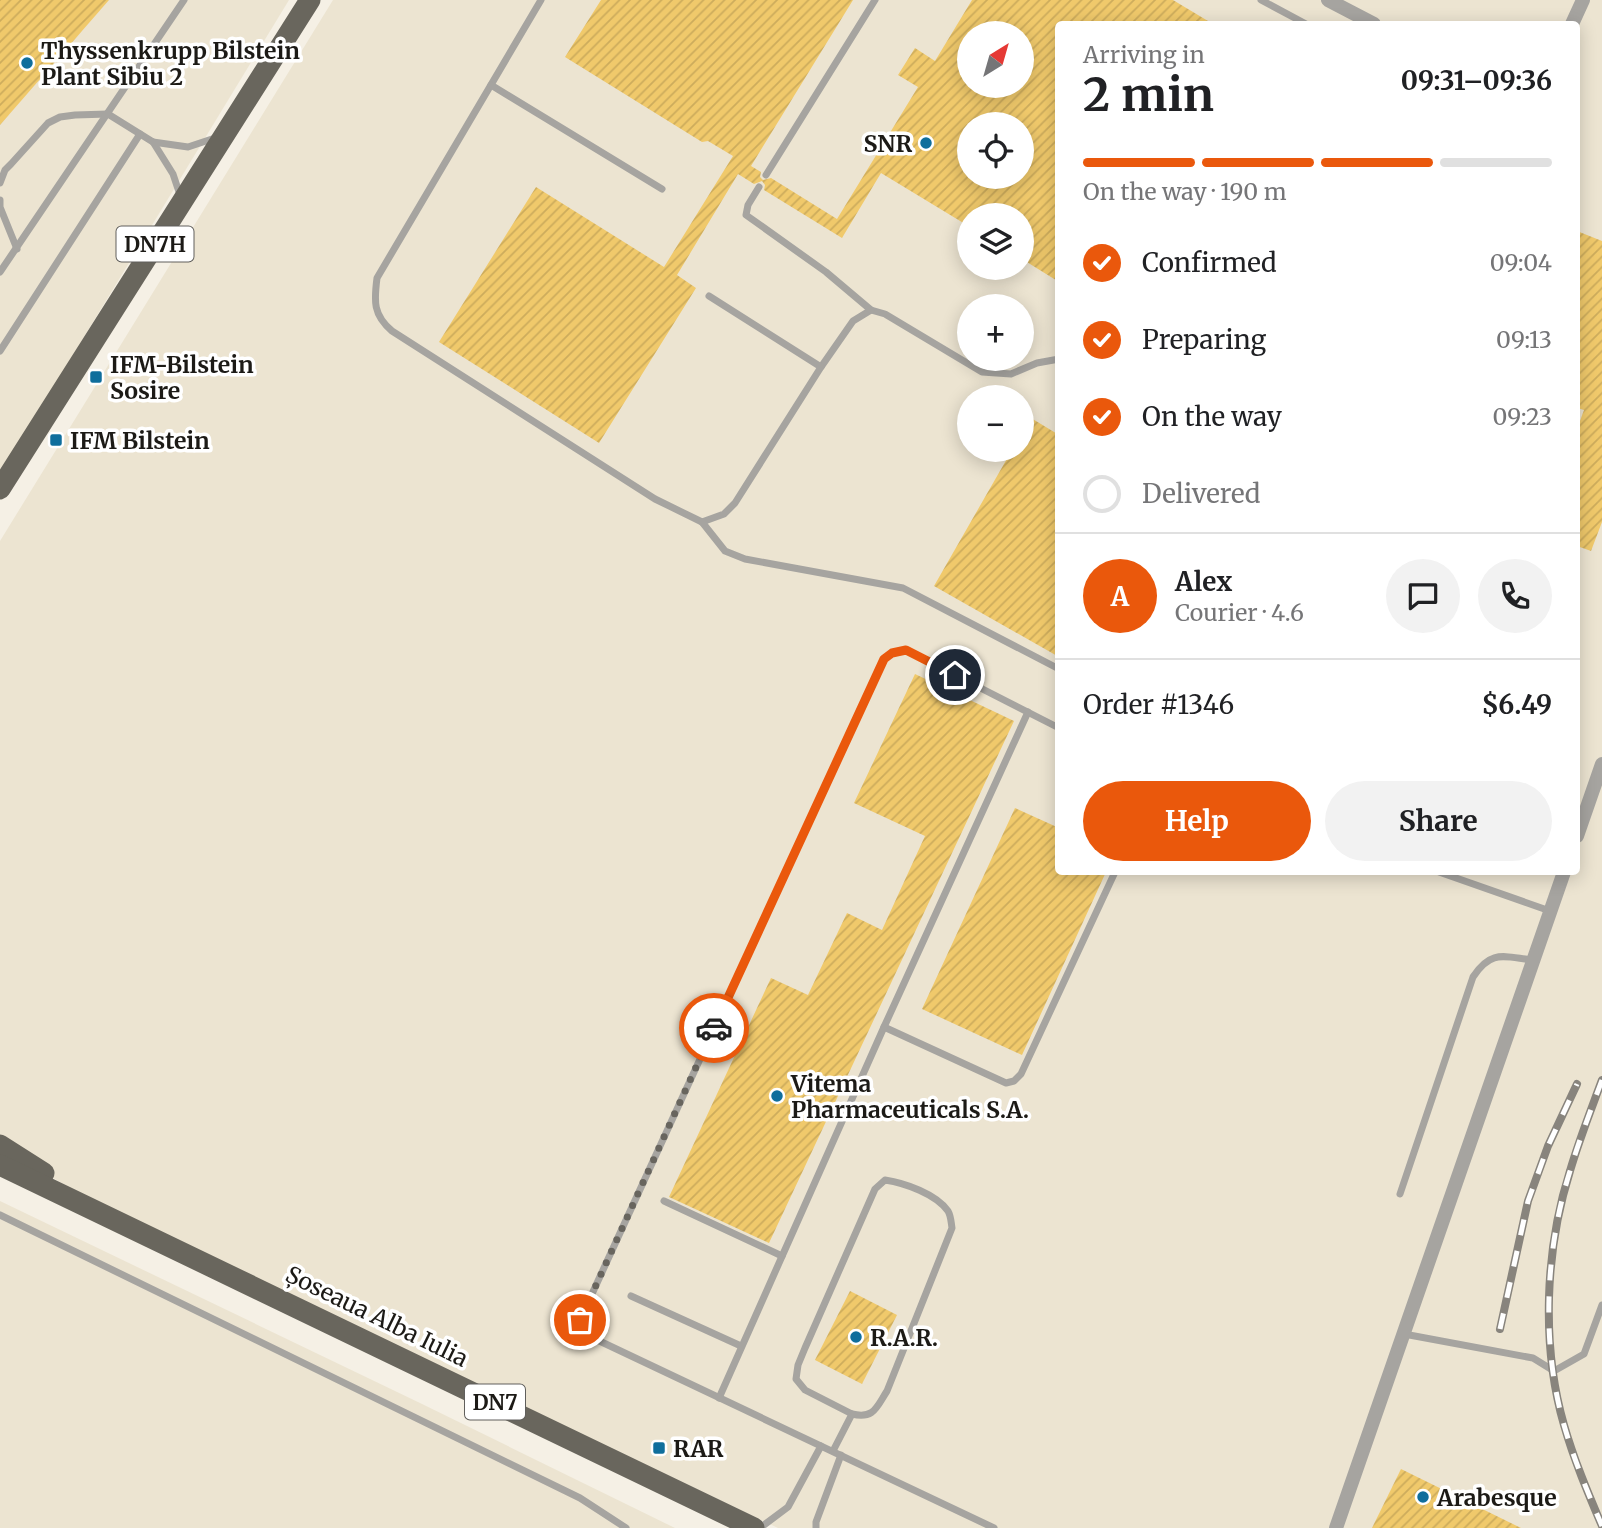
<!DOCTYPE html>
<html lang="en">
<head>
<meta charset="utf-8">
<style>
  body { margin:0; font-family:Merriweather,serif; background:#f2f2f2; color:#202124; height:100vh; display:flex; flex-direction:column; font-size:26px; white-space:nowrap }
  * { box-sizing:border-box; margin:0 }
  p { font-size:23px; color:#757577 }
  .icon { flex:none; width:38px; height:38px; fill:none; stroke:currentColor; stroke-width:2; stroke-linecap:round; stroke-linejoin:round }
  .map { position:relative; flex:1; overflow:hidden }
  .drawer { position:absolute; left:1055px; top:21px; width:525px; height:854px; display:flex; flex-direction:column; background:#fff; border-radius:7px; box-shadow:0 4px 18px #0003 }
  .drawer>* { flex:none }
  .needle { width:46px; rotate:37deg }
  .tools { position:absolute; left:957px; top:21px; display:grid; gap:14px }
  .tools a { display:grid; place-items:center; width:77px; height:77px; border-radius:50%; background:#fff; box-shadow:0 4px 18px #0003; font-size:35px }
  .pin { position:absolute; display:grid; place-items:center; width:60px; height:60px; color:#fff; margin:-30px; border:4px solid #fff; border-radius:50%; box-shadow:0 2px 7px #0007 }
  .courier { position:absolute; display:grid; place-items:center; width:70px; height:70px; margin:-35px; border:5px solid #ea580c; border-radius:50%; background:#fff; color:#222; box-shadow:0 2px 9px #0007 }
  .headline em { font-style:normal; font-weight:700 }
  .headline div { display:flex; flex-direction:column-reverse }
  .headline { display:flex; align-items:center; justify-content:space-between; height:119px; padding:0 28px }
  h1 { font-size:46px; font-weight:700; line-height:52px }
  .bar { display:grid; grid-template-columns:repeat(4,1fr); gap:10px 7px; align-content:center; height:84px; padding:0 28px }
  .bar i { height:9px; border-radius:5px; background:#e0e0e0 }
  .bar .active { background:#ea580c }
  .bar p { grid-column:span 4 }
  .line { display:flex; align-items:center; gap:18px; padding:0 28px; border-top:2px solid #e0e0e0 }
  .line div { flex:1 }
  .round { display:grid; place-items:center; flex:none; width:74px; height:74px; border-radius:37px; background:#f2f2f2 }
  ol { padding:0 28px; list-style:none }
  li { display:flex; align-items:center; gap:21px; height:77px }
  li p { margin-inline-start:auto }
  li .icon { padding:7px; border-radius:50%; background:#ea580c; color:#fff; stroke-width:4 }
  li:last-child { color:#757577 }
  li i { width:38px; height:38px; border:4px solid #e0e0e0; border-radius:50% }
  .cta { display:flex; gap:14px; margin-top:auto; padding:14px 28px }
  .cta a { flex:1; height:80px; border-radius:42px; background:#ea580c; color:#fff; font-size:28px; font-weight:700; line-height:80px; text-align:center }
  .cta a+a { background:#f2f2f2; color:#202124 }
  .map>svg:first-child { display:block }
  .built { fill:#ece4d1; fill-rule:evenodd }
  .building { fill:url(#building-hatch); fill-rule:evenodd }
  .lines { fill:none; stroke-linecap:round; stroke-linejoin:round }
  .service { stroke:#a6a4a0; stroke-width:7 }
  .minor { stroke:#a6a4a0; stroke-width:14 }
  .primary { stroke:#69665d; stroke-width:21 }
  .rail-casing { stroke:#88847d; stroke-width:8 }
  .rail { stroke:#fff; stroke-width:5; stroke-dasharray:16; stroke-linecap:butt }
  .done { stroke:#68655e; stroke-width:7; stroke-dasharray:0 12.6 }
  .route { stroke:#ea580c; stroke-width:9 }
  .poi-dot { fill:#0f6e9c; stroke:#fff; stroke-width:2.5 }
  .labels { text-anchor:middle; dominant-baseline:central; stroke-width:7; stroke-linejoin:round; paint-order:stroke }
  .shield { fill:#fff; stroke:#605f5c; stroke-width:2 }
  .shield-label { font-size:21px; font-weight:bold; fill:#1c1a16 }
  .poi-label { font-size:23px; font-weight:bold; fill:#1c1a16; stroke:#fff; text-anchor:start }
  .street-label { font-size:23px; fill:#1c1a16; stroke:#fff }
</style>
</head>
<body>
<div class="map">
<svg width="1602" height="1528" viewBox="0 0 1602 1528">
  <defs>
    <pattern id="building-hatch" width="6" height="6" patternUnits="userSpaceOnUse" patternTransform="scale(1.75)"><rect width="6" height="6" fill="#f0c96b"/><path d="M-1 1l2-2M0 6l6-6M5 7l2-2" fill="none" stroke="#cdac5c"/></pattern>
  </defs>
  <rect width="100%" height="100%" fill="#f5f0e5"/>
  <g class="built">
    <path d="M0,0H289L0,475Z"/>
    <path d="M333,0H1602V1528H778L105,1208L25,1162L0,1145V541ZM1059,24H1577V872H1059ZM970,33H1022V86H970ZM970,124H1022V177H970ZM970,215H1022V268H970ZM970,306H1022V359H970ZM970,397H1022V450H970Z"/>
    <path d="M0,1201L420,1403L675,1528H0Z"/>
  </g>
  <g class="building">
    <path d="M0,0H109L0,125Z"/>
    <path d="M601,0H853L751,166L761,172L760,177L763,180L771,178L837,219L918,87L898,75L915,48L935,61L972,0H1173L1213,24H1059V282L1022,259V215H970V227L881,173L842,238L764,190L765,185L762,181L754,184L738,174L677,275L696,288L599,443L439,342L536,187L664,267L733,156L708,141L702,142L565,57ZM970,33H1022V86H970ZM970,124H1022V177H970Z"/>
    <path d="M1577,231L1602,241V522L1591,551L1577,546V429L1584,410L1577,408Z"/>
    <path d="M1031,418L1059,435V657L934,586L1012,450H1022V433Z"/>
    <path d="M915,674L1014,721L769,1243L669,1197L771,978L808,995L847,913L882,930L925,836L854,803Z"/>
    <path d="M1015,808L1059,828V872H1106L1022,1055L922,1009Z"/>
    <path d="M850,1291L897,1315L862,1384L815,1360Z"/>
    <path d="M1401,1469L1521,1528H1372Z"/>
  </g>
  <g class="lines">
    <g class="service">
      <path d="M541,0L377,278C374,301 373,315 392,331L655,499L702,522L724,514L735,503L821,367L853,321L871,310L885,314L982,372L1011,374L1037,363L1059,359"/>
      <path d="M1261,0L1306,24"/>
      <path d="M491,85L662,189"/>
      <path d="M153,142L173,174L181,198"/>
      <path d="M766,175L875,0"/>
      <path d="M0,183L5,170L11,164L48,123L60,117L75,115L108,114L153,142L188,147L218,137"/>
      <path d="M759,187L748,205L746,215L826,272L871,310"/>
      <path d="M0,200V207L17,249"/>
      <path d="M0,272L184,0"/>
      <path d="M709,296L821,367"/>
      <path d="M0,351L140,134"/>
      <path d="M702,522L725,551L745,559L903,588L1059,669"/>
      <path d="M1439,872L1550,911"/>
      <path d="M884,1027L1006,1083L1014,1081L1021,1074L1115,872"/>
      <path d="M885,1180C905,1183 936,1194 948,1211C951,1216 951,1222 952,1228L887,1391C876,1408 874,1419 852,1414L805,1390L796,1379L798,1365L805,1348L875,1189Z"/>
      <path d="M1400,1194L1473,977C1491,949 1504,957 1533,960"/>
      <path d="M664,1201L782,1256"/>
      <path d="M0,1215L580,1498L626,1528"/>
      <path d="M631,1296L741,1346"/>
      <path d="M1404,1334L1533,1358L1554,1371L1584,1354L1602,1305"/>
      <path d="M719,1398L884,1027L1028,712"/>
      <path d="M833,1451L852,1414"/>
      <path d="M760,1528L788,1507L821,1446"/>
      <path d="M816,1528V1522L841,1455"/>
      <path d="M994,1528L591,1337L583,1329L580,1320L884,659L892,653L906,650L1059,728"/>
    </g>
    <g class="minor">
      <path d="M1328,0L1374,24"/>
      <path d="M1572,24L1583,0"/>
      <path d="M1577,836L1602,764"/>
      <path d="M1336,1528L1564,872"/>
    </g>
    <g class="primary">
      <path d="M0,489L310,0"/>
      <path d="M0,1145L44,1173"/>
      <path d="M0,1165L754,1528"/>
    </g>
    <defs>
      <g id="rail">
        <path d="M1602,1080C1591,1110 1579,1140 1570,1171C1545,1250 1541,1345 1564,1425C1574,1460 1588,1493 1602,1526"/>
        <path d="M1500,1329L1528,1201L1548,1146L1577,1084"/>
      </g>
    </defs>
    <use href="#rail" class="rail-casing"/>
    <use href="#rail" class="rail"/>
  </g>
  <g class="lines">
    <path class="done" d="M580,1320L714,1028"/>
    <path class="route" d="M714,1028L884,659L892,653L906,650L955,675"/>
  </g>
  <g class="poi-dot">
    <circle cx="27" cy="63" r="7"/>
    <circle cx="926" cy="143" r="7"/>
    <rect x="89" y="370" width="14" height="14" rx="3.5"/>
    <rect x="49" y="433" width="14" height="14" rx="3.5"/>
    <circle cx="777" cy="1096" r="7"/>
    <circle cx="856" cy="1337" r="7"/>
    <rect x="652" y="1441" width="14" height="14" rx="3.5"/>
    <circle cx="1423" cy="1497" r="7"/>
  </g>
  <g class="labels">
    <g class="shield">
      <rect x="116.5" y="226.5" width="77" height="35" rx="5"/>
      <rect x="465" y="1384.5" width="60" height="35" rx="5"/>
    </g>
    <g class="shield-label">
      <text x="155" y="244">DN7H</text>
      <text x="495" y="1402">DN7</text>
    </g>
    <g class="poi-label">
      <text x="41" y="50">Thyssenkrupp Bilstein<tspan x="41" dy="26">Plant Sibiu 2</tspan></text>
      <text x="912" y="143" text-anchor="end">SNR</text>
      <text x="110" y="364">IFM-Bilstein<tspan x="110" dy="26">Sosire</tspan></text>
      <text x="70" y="440">IFM Bilstein</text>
      <text x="791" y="1083">Vitema<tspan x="791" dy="26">Pharmaceuticals S.A.</tspan></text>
      <text x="870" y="1337">R.A.R.</text>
      <text x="673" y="1448">RAR</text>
      <text x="1437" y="1497">Arabesque</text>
    </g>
    <g class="street-label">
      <text transform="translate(377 1316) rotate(26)">Șoseaua Alba Iulia</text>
    </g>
  </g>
</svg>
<div class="tools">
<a><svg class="needle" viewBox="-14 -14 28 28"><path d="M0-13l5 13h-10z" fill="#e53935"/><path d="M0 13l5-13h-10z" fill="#757577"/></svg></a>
<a><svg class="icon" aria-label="locate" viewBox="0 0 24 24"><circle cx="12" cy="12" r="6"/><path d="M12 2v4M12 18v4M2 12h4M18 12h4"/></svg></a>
<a><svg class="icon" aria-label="layers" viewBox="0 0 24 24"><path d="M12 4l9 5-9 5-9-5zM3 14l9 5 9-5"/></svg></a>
<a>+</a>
<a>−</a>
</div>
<div class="pin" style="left:580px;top:1320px;background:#ea580c"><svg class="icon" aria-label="bag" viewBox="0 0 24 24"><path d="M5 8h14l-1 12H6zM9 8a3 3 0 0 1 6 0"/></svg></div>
<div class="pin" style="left:955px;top:675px;background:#1f2937"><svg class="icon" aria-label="home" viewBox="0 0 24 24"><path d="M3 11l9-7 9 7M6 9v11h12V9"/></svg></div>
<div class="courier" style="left:714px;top:1028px"><svg class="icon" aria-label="car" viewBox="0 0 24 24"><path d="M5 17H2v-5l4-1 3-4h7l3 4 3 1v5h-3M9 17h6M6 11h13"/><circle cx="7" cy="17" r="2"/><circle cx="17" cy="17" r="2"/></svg></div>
<section class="drawer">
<div class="headline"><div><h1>2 min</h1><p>Arriving in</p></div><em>09:31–09:36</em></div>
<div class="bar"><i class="active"></i><i class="active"></i><i class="active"></i><i></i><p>On the way · 190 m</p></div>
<ol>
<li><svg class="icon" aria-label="check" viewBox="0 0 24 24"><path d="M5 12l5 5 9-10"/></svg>Confirmed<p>09:04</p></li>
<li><svg class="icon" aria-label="check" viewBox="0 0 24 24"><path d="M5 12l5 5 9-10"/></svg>Preparing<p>09:13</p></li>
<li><svg class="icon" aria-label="check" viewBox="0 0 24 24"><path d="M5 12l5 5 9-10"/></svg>On the way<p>09:23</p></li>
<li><i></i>Delivered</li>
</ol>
<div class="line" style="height:126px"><b class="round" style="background:#ea580c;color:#fff">A</b><div><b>Alex</b><p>Courier · 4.6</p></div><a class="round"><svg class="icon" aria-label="chat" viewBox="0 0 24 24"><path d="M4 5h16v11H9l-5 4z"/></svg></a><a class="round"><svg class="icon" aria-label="phone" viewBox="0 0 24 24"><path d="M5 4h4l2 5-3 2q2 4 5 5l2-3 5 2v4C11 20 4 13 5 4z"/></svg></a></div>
<div class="line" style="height:91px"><div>Order #1346</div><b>$6.49</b></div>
<div class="cta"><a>Help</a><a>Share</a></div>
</section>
</div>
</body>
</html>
